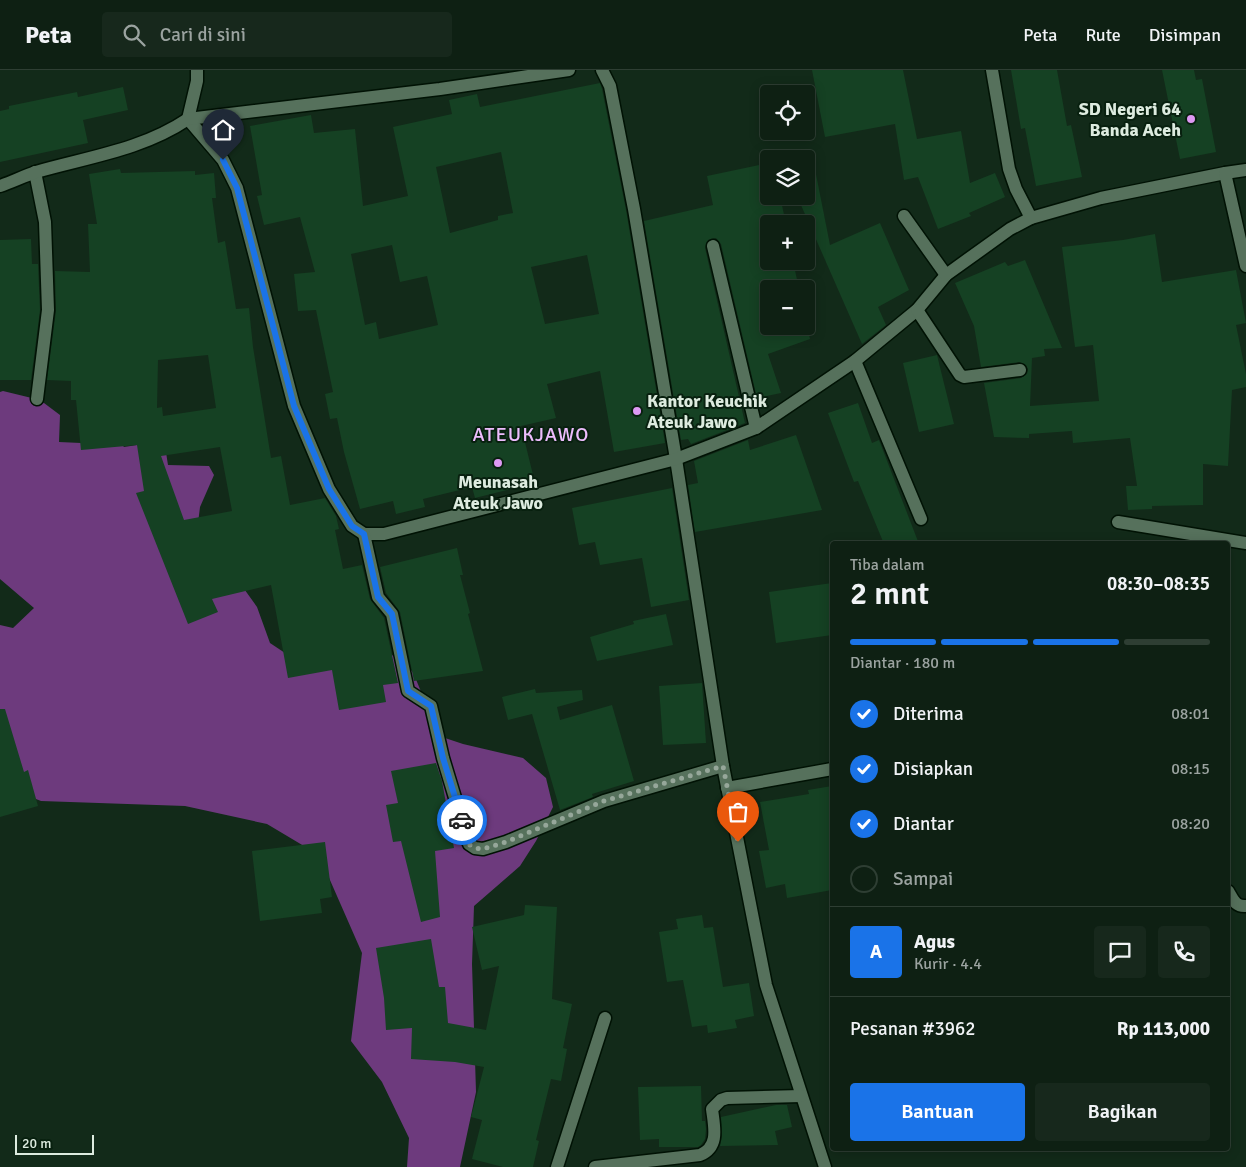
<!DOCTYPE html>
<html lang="id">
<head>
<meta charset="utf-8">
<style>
  body { margin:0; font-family:Signika,sans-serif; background:#17281c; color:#f1f3f6; height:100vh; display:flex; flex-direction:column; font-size:19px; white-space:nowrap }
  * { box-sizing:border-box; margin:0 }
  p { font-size:16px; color:#9ba3a0 }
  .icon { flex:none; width:28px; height:28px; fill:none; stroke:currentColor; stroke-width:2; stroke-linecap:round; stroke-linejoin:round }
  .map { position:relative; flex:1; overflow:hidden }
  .sheet { position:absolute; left:830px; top:471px; width:400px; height:610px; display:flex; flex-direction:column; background:#0e2013; border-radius:5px; box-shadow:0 2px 12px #0003,0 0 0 1px #2e3e33 }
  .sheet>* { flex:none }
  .buttons { position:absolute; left:760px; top:15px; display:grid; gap:10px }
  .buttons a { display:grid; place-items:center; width:55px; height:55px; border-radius:5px; background:#0e2013; box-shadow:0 2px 12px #0003,0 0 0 1px #2e3e33; font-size:25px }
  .scale { position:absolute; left:15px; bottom:12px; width:79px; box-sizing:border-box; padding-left:5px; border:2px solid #ddebdf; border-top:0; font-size:14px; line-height:18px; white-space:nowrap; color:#ddebdf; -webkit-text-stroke:4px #08200f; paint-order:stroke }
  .pin { position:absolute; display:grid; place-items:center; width:42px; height:42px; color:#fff; margin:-51px -21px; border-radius:50% 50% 50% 0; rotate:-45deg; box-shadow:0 0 5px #0007 }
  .pin .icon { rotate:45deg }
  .courier { position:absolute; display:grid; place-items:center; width:50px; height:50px; margin:-25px; border:4px solid #1a73e8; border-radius:50%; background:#fff; color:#222; box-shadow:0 1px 6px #0007 }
  .summary em { font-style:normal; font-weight:600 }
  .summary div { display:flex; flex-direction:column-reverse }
  .summary { display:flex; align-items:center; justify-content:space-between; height:85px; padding:0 20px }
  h1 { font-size:32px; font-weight:600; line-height:38px }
  .bar { display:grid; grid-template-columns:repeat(4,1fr); gap:8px 5px; align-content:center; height:60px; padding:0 20px }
  .bar i { height:6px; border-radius:4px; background:#2e3e33 }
  .bar .active { background:#1a73e8 }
  .bar p { grid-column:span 4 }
  .line { display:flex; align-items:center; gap:12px; padding:0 20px; border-top:1px solid #2e3e33 }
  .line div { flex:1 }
  .round { display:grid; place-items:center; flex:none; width:52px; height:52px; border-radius:5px; background:#17281c }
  ol { padding:0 20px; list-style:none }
  li { display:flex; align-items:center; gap:15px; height:55px }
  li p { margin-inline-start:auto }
  li .icon { padding:5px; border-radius:50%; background:#1a73e8; color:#fff; stroke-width:4 }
  li:last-child { color:#9ba3a0 }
  li i { width:28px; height:28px; border:2px solid #2e3e33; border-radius:50% }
  .cta { display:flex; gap:10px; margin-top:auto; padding:10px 20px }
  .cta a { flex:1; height:58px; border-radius:5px; background:#1a73e8; color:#fff; font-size:20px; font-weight:600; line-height:58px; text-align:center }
  .cta a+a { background:#17281c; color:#f1f3f6 }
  header { display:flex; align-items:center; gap:30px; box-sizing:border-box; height:70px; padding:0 25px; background:#0e2013; border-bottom:1px solid #2e3e33 }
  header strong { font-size:24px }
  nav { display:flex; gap:28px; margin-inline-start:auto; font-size:18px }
  .search { width:350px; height:45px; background:#17281c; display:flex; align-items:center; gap:12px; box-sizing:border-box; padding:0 18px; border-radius:5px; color:#9ba3a0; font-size:19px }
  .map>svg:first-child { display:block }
  .forest { fill:#6d3a7d }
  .building { fill:#154123; fill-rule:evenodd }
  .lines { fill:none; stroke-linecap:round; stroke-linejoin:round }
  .minor-casing { stroke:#001204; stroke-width:15 }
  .minor { stroke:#56715c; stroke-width:12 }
  .done { stroke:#96a79a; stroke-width:5; stroke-dasharray:0 9 }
  .route { stroke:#1a73e8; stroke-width:6 }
  .poi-dot { fill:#dd99f3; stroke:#08200f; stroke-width:2 }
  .labels { text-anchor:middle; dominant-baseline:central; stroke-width:4; stroke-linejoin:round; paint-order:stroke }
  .poi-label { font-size:18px; font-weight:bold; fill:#ddebdf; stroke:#08200f; text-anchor:end }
  .quarter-label { font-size:20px; letter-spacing:1px; fill:#edbdfd; stroke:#08200f }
</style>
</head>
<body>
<header>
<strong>Peta</strong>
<div class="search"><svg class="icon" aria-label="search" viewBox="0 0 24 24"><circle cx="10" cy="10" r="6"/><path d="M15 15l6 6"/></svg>Cari di sini</div>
<nav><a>Peta</a><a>Rute</a><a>Disimpan</a></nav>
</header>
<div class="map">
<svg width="1246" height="1097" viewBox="0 0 1246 1097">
  <rect width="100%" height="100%" fill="#122a19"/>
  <path class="forest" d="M3,321L40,330L60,345L59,372L81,373L110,360L124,377L157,372L165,376L168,395L209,396L214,405L200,437L196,469L242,516L257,537L270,573L297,591L374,575L397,588L413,602L439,666L463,674L523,688L546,708L553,737L536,771L520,796L474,836L472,894L476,1022L460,1097H407L409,1068L382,1012L351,971L362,883L319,785L267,754L185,736L41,731L8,718L0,708V555L13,558L34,538L0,509V322Z"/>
  <g class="building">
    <path d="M812,0H903L917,69L961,61L970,113L995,103L1005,127L969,143L971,146L938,159L918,107L904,110L895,54L825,67Z"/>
    <path d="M1011,0H1057L1067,56L1071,55L1082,107L1036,116L1025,58L1021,59Z"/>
    <path d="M1162,0H1194L1196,10L1202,9L1216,82L1180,89Z"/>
    <path d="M600,13L602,19L626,140L665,373L614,382L600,301L547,314L556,348L521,356L535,413L475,428L472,417L423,429L425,437L396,444L393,431L360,439L344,382L337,348L330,349L325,324L333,322L316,240L298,241L294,204L315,202L300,147L264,155L257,126L262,125L250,56L311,45L314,63L355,59L363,136L408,126L393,57L452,44L449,30L477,24L480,37ZM501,82L513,143L498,146V150L450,163L436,97ZM392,175L400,212L427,206L438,255L379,269L376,252L365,255L351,184ZM587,185L599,244L545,254L531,197Z"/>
    <path d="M123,17L128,40L83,50L88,73L0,92V41L9,39V36L77,22L78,27Z"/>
    <path d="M812,84L830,175L880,153L909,220L878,237L886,255L862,274L797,126H806V89H787Z"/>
    <path d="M769,93V126H780L786,154H769V191H793L799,219H769V256H806V253L810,269L768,284L781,323L757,328L721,174L716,168L708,170L705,178L745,353L691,374L688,369L681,370L644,151L713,135L707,106Z"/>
    <path d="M120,99L121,103L195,101V105L214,103L216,128H212L218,173L225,171L236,239L249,238L253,277L271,388L281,386L290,435L325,428L336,446L339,459L335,460L343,499L362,495L370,529L384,548L398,613L383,615L386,632L339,640L332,600L288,608L271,515L212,529L218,542L188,554L136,423L144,421L137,375L81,380L76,330H71V311L47,310L56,241L55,201L90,202L88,154H97L89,104ZM208,285L216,338L163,346L162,337L157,338L158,290ZM220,377L232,441L184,450L161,386Z"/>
    <path d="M1155,164L1162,212L1236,200L1246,253L1236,255L1246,304V317L1232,320L1228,396L1203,394V435L1152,436V439L1128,440L1126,416H1137L1130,368L1073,373L1072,361L1029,364V368L994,367L984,313L1021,308L1027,304L1028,299L1026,295L1019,292L981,297L974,256L955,213L1005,192L1008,196L1025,190L1062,278L1044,279L1045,286L1032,288L1030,336L1099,331L1093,275L1075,277L1062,177L1123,170Z"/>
    <path d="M31,169L32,194H38L40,240L31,310H0V170Z"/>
    <path d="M937,285L954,354L919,362L903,293Z"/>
    <path d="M858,333L872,373L879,370L919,474H884L858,411L854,412L828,343Z"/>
    <path d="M796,365L822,440L695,462L688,415L698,413L694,391L748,370L750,380Z"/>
    <path d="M672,418L689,530L651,537L642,488L600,495L595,472L579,475L572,438Z"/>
    <path d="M457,478L463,505H460L470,543L468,544L483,601L414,611L400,542L386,523L380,497Z"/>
    <path d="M832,513V565L776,573L769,522Z"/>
    <path d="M666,544L673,575L597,591L590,567L634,554L633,551Z"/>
    <path d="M702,613L706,673L663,675L659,616Z"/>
    <path d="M535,619L536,623L582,620L583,630L557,637L560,650L612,635L634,711L592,724L593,727L560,740L532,644L508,650L502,627Z"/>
    <path d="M0,639H5L24,702L28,700L38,736L0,747Z"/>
    <path d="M436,693L442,711L454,778L435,781L440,847L421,852L401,771L393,772L386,735L398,733L391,701Z"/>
    <path d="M832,716V820L787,828L785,814L766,818L759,781L769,780L760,732L809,724L808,720Z"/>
    <path d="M325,772L332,827L320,829L322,843L260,851L252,781Z"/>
    <path d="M525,835L557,837L552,929L572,934L563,978L567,979L561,1011L551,1009L536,1070L539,1071L533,1097H503L472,1089L482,1050L471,1047L484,997L455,992L411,989L412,958L386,960L384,928L376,878L431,869L439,917H445L448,953L486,960L499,896L482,900L472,857L524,845Z"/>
    <path d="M702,845L704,858L713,857L723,917L749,913L754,946L735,950L737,958L708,963L707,955L692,957L683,910L667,912L659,862L678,859L676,849Z"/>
    <path d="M701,1016L702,1051H705L706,1059L705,1069L701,1075L698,1077H659V1069L640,1070L638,1017Z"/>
    <path d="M776,1035H787L792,1057L775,1061L778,1075L720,1076L722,1066L721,1047Z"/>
  </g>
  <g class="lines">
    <defs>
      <g id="minor">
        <path d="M602,0L610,16L634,139L676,389L723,696L766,915L825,1097"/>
        <path d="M992,0L1009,99L1016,119L1031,148"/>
        <path d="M188,49L223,90L237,118L294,336L329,419L352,456L364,464H384L676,389L756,358L855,291L917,240L946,205L1010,159L1031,148L1101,128L1225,103L1246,100"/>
        <path d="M188,49L197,11V0"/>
        <path d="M35,102L45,152L48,240L37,329"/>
        <path d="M1225,103L1246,196"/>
        <path d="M0,116C12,112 24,106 36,102C88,87 142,80 188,49L440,19L569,0"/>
        <path d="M904,146L946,205"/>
        <path d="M713,176L756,358"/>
        <path d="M917,240L960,305L964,307L1020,300"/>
        <path d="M855,291L921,449"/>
        <path d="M1118,452L1246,473"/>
        <path d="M364,464L378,527L392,544L408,621L431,636L443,688L469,774L475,778L483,779L506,772L604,731L723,696"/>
        <path d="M727,718L832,699"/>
        <path d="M1228,821C1233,829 1235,837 1246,836"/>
        <path d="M557,1097L605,948"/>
        <path d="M595,1097L700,1085C720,1077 714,1056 712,1039L721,1030L727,1028L801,1026"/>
      </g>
    </defs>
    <use href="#minor" class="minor-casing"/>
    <use href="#minor" class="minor"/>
  </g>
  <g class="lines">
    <path class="done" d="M462,750L468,774L475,778L483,779L506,772L604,731L723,696L738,772"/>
    <path class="route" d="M223,90L237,118L294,336L329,419L352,456L364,464L378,527L392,544L408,621L431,636L443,688L462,750"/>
  </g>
  <g class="poi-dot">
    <circle cx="1191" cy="49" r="5"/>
    <circle cx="637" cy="341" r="5"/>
    <circle cx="498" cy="393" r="5"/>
  </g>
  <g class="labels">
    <g class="poi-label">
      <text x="1181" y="39">SD Negeri 64<tspan x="1181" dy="21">Banda Aceh</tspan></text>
      <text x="647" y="331" text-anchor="start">Kantor Keuchik<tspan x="647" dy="21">Ateuk Jawo</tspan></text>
      <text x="498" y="412" text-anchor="middle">Meunasah<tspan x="498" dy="21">Ateuk Jawo</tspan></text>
    </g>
    <g class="quarter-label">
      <text x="531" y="364">ATEUKJAWO</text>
    </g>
  </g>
</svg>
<div class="buttons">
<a><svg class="icon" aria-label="locate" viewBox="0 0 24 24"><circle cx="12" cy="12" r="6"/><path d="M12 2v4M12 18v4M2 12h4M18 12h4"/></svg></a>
<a><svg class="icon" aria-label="layers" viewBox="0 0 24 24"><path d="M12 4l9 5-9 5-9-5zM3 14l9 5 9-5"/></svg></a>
<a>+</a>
<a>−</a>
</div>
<div class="scale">20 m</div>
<div class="pin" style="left:738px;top:772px;background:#ea580c"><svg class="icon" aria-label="bag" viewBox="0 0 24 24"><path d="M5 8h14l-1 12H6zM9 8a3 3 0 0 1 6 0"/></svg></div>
<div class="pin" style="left:223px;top:90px;background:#1f2937"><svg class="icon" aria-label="home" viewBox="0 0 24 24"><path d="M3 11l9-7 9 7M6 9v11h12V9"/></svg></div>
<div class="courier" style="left:462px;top:750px"><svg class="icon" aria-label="car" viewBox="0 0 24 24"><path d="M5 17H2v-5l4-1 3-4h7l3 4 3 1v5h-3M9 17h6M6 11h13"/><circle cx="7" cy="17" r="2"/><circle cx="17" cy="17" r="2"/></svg></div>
<section class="sheet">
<div class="summary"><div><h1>2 mnt</h1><p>Tiba dalam</p></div><em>08:30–08:35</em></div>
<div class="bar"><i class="active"></i><i class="active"></i><i class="active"></i><i></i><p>Diantar · 180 m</p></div>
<ol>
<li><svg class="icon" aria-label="check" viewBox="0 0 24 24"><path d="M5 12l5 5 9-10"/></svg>Diterima<p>08:01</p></li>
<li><svg class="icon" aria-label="check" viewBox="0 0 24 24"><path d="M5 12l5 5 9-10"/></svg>Disiapkan<p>08:15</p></li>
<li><svg class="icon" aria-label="check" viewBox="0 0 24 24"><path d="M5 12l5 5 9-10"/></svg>Diantar<p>08:20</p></li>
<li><i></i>Sampai</li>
</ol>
<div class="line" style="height:90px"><b class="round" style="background:#1a73e8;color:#fff">A</b><div><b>Agus</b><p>Kurir · 4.4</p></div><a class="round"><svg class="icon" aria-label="chat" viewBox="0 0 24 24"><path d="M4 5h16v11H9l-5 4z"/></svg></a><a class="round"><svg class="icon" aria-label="phone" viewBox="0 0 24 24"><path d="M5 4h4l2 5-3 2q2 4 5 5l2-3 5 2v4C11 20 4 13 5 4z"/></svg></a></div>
<div class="line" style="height:65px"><div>Pesanan #3962</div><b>Rp 113,000</b></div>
<div class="cta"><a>Bantuan</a><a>Bagikan</a></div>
</section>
</div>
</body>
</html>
